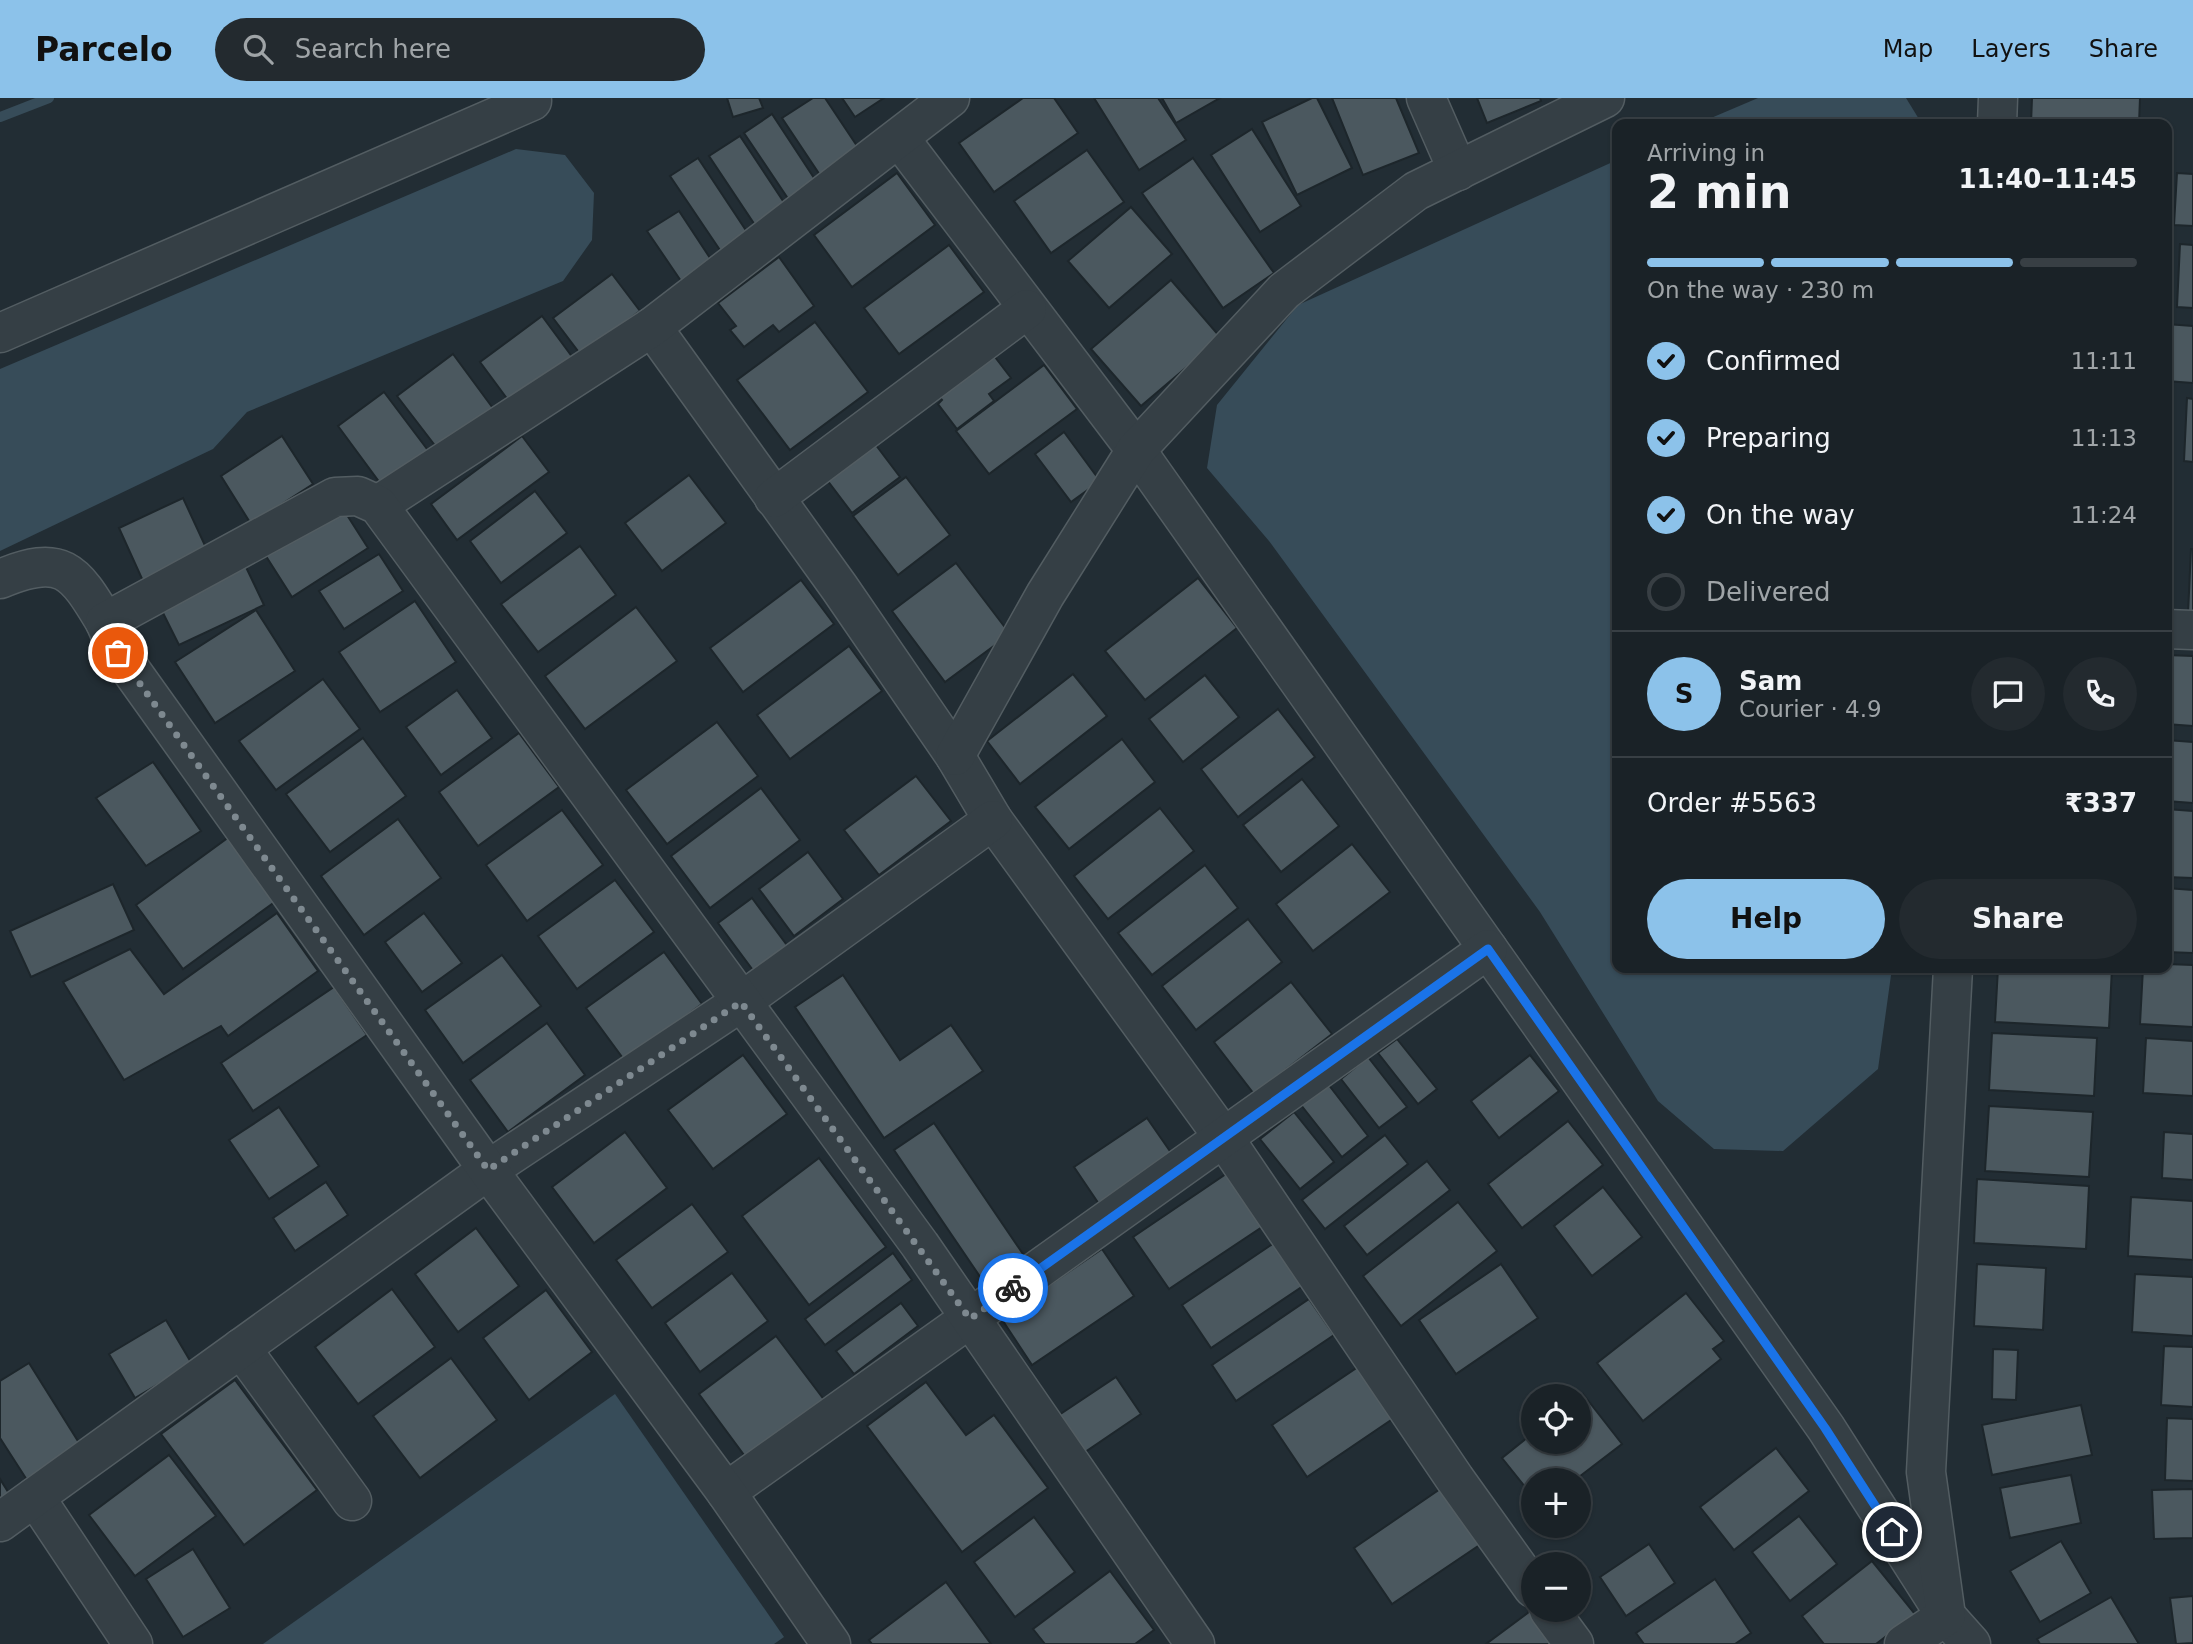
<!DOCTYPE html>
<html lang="en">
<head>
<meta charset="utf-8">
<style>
  body { margin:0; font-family:"DejaVu Sans",sans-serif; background:#232a2f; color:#f1f3f6; height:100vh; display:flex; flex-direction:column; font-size:26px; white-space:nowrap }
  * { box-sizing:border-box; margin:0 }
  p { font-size:23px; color:#9fa4a7 }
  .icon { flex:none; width:38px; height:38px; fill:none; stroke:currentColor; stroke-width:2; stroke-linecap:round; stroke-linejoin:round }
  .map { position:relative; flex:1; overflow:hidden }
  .sheet { position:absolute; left:1612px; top:21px; width:560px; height:854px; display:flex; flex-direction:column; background:#1a2227; border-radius:14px; box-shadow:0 2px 5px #0004,0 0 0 2px #383f44 }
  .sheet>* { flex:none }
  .tools { position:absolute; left:1521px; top:1286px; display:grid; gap:14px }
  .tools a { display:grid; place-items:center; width:70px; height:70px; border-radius:50%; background:#1a2227; box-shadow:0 2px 5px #0004,0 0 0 2px #383f44; font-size:35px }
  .pin { position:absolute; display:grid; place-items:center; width:60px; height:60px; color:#fff; margin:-30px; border:4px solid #fff; border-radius:50%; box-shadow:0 2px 7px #0007 }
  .courier { position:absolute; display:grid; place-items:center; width:70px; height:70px; margin:-35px; border:5px solid #1a73e8; border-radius:50%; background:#fff; color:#222; box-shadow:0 2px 9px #0007 }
  .summary em { font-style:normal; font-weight:700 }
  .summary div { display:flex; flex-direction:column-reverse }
  .summary { display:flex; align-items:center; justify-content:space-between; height:119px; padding:0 35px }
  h1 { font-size:46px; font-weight:700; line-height:52px }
  .bar { display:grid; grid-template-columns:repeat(4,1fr); gap:10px 7px; align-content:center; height:84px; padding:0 35px }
  .bar i { height:9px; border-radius:5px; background:#383f44 }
  .bar .active { background:#8cc2ea }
  .bar p { grid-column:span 4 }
  .line { display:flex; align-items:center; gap:18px; padding:0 35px; border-top:2px solid #383f44 }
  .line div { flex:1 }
  .round { display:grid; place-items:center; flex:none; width:74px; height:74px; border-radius:37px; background:#232a2f }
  ol { padding:0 35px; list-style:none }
  li { display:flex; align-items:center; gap:21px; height:77px }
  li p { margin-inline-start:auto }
  li .icon { padding:7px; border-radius:50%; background:#8cc2ea; color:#111; stroke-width:4 }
  li:last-child { color:#9fa4a7 }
  li i { width:38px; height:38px; border:4px solid #383f44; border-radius:50% }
  .primary-button { display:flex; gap:14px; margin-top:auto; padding:14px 35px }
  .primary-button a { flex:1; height:80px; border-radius:42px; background:#8cc2ea; color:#111; font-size:28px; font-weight:700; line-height:80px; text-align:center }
  .primary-button a+a { background:#232a2f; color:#f1f3f6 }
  header { display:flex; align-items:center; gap:42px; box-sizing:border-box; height:98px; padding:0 35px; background:#8cc2ea; color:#111 }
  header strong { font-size:33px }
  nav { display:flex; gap:38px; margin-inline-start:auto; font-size:24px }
  .search { width:490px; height:63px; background:#232a2f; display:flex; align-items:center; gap:18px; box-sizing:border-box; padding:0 24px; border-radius:38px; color:#9fa4a7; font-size:26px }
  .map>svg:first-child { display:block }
  .water { fill:#374c59 }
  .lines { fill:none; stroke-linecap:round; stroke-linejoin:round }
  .stream { stroke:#374c59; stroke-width:10 }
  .building { fill:#4b585f; stroke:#1d262b; stroke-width:2 }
  .minor-casing { stroke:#535d62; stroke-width:41 }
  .minor { stroke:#353f45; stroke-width:38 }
  .done { stroke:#7e8990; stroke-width:7; stroke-dasharray:0 12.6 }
  .route { stroke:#1a73e8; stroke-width:9 }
</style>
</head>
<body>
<header>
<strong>Parcelo</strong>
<div class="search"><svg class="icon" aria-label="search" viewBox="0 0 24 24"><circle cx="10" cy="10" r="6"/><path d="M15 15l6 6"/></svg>Search here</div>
<nav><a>Map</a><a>Layers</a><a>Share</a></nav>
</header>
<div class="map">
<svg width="2193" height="1546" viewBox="0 0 2193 1546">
  <rect width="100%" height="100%" fill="#222d34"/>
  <g class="water">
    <path d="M1758,0H1906L1922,26H1697Z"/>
    <path d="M516,51L565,57L594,95L592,142L563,183L247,314L213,351L0,453V271Z"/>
    <path d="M1617,62V870H1892L1878,971L1783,1053L1714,1051L1658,1003L1540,814L1269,443L1207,370L1217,307L1298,207Z"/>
    <path d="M615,1296L784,1539L774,1546H263Z"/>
  </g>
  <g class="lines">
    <path class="stream" d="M0,19L49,0"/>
  </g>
  <g class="building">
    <path d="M727,0H759L763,10L733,19Z"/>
    <path d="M813,0H825L863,57L824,83L782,20Z"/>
    <path d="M842,0H884L855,19Z"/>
    <path d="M1023,0H1054L1078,35L994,94L959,45Z"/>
    <path d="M1094,0H1158L1186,42L1139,72Z"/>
    <path d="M1162,0H1220L1176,25Z"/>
    <path d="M1312,0H1317L1352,70L1297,97L1262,24Z"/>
    <path d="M1332,0H1396L1419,55L1363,77Z"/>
    <path d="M1477,0H1540L1541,3L1487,25Z"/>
    <path d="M2032,0H2140L2139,26H2031Z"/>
    <path d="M772,16L816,83L789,102L744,35Z"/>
    <path d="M1252,31L1301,108L1260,134L1211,57Z"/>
    <path d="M740,38L787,109L757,130L709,58Z"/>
    <path d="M1087,52L1124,104L1051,155L1014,103Z"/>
    <path d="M698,60L751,140L724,158L670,78Z"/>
    <path d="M1193,60L1274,175L1223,210L1142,95Z"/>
    <path d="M897,75L935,127L852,189L814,137Z"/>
    <path d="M2177,75L2193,76V128L2174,127Z"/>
    <path d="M1131,109L1172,156L1109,210L1068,163Z"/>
    <path d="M679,113L712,163L681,183L647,133Z"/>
    <path d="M2180,146L2193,147V210L2177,209Z"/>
    <path d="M949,147L984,194L899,256L864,210Z"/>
    <path d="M779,159L814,208L779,234L773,227L744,249L730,232L736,228L718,205Z"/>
    <path d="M612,176L640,213L581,257L553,220Z"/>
    <path d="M1171,182L1221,240L1141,308L1091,251Z"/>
    <path d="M542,218L573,260L511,306L480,264Z"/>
    <path d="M815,224L868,294L790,352L737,282Z"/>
    <path d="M2166,226L2193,228V285L2166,283Z"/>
    <path d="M985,246L1011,280L989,296L994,303L957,331L938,306L942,302L930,287Z"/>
    <path d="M453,256L495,313L440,354L397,298Z"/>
    <path d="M1044,267L1077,311L989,376L956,333Z"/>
    <path d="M384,294L430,355L383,389L338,328Z"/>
    <path d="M2187,300L2193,301V364L2184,363Z"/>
    <path d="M866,334L900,379L852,415L818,370Z"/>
    <path d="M1064,334L1100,383L1071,404L1035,356Z"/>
    <path d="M282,338L313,386L251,426L221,378Z"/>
    <path d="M522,338L549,374L457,442L431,406Z"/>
    <path d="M689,377L726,425L662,473L625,425Z"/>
    <path d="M906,379L950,437L898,477L853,418Z"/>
    <path d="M535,393L567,435L501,485L470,443Z"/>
    <path d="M183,400L208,454L143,483L119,430Z"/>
    <path d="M340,406L368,450L292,499L264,455Z"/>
    <path d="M580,448L616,497L538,554L501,506Z"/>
    <path d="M2191,451H2193V516H2188Z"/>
    <path d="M379,456L403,493L344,531L319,493Z"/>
    <path d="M956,465L1010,536L945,584L892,513Z"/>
    <path d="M245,467L264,507L179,547L159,507Z"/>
    <path d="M1198,480L1237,530L1145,602L1105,553Z"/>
    <path d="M801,482L834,526L743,594L710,550Z"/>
    <path d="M415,503L456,564L380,614L339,554Z"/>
    <path d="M636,509L677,563L585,631L545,578Z"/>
    <path d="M256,512L295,573L215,625L175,564Z"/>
    <path d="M849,548L882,593L790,661L757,617Z"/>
    <path d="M2166,557L2193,558V628L2166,626Z"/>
    <path d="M1073,576L1107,618L1020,686L987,643Z"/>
    <path d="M1205,577L1239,619L1183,664L1149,621Z"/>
    <path d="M323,581L360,631L276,692L239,643Z"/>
    <path d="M457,592L492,640L441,677L406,629Z"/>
    <path d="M1278,611L1315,659L1238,719L1201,671Z"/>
    <path d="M717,624L758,678L667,746L626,692Z"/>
    <path d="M519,635L559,689L478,748L439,694Z"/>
    <path d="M363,640L406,698L330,754L286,696Z"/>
    <path d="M1122,641L1155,684L1069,751L1035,709Z"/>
    <path d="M2166,642L2193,644V705L2166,703Z"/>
    <path d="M153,664L201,733L146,768L96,700Z"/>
    <path d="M916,678L951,723L879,777L844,732Z"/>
    <path d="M1302,681L1339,728L1281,774L1243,727Z"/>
    <path d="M761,690L800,742L710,810L671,758Z"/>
    <path d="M1160,710L1194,753L1108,821L1074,778Z"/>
    <path d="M2166,711L2193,713V780L2166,779Z"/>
    <path d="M562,712L603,767L527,823L486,767Z"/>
    <path d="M398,721L441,780L364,837L321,778Z"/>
    <path d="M229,739L276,803L183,871L136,807Z"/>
    <path d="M1352,746L1390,794L1313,853L1276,806Z"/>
    <path d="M808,754L843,801L794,838L759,791Z"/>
    <path d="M1205,767L1238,810L1152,877L1118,835Z"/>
    <path d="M615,782L654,834L577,891L538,838Z"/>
    <path d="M113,786L134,832L31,879L10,833Z"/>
    <path d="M2166,790L2193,792V855L2166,854Z"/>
    <path d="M752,800L792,854L758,879L718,825Z"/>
    <path d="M277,815L318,873L228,938L221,928L124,982L63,884L130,851L164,896Z"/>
    <path d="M424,815L462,865L422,894L385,844Z"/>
    <path d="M1248,821L1282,864L1196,932L1162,888Z"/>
    <path d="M664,854L702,906L625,963L586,910Z"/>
    <path d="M502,857L541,908L463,965L425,912Z"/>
    <path d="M2166,866L2193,867V929L2140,926L2143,870H2166Z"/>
    <path d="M1998,870H2112L2109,930L1995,924Z"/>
    <path d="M843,877L900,962L951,927L983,973L884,1040L795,909Z"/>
    <path d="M1291,884L1332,936L1254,996L1214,944Z"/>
    <path d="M334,889L367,937L253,1013L221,965Z"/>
    <path d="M547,925L585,977L508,1034L470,982Z"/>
    <path d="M1992,935L2097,940L2094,998L1989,992Z"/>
    <path d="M2146,940L2193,943V998L2143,995Z"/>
    <path d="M1397,941L1437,991L1418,1006L1378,955Z"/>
    <path d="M743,957L787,1016L713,1071L668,1012Z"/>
    <path d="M1530,957L1559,993L1499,1040L1471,1003Z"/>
    <path d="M1368,959L1407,1009L1379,1030L1341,981Z"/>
    <path d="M1328,986L1368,1038L1342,1059L1301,1007Z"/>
    <path d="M1989,1008L2093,1014L2089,1079L1985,1073Z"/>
    <path d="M279,1009L319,1068L269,1101L229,1042Z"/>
    <path d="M1294,1014L1334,1064L1300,1091L1260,1041Z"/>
    <path d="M1147,1020L1174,1059L1101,1109L1074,1069Z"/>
    <path d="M1568,1023L1603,1067L1522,1130L1488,1086Z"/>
    <path d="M934,1025L1025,1159L985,1186L894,1052Z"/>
    <path d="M625,1034L667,1090L594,1145L552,1089Z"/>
    <path d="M2164,1034L2193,1036V1082L2162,1080Z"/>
    <path d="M1385,1037L1408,1066L1325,1131L1302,1102Z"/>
    <path d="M819,1060L886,1149L809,1207L742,1118Z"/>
    <path d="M1427,1063L1450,1092L1367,1157L1344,1128Z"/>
    <path d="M1226,1076L1262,1129L1169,1191L1133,1139Z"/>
    <path d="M1977,1081L2089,1088L2086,1151L1974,1145Z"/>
    <path d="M326,1084L348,1117L295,1153L273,1120Z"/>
    <path d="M1603,1089L1642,1139L1592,1178L1554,1128Z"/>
    <path d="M2131,1099L2193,1103V1162L2128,1158Z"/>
    <path d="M1458,1104L1497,1153L1401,1228L1363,1178Z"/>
    <path d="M692,1106L728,1154L652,1210L616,1162Z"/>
    <path d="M476,1130L519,1188L458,1234L415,1176Z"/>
    <path d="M1277,1143L1306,1186L1211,1250L1182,1207Z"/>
    <path d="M1102,1151L1134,1198L1032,1267L1001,1220Z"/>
    <path d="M893,1155L912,1182L825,1247L805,1221Z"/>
    <path d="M1501,1166L1538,1220L1456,1276L1419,1222Z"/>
    <path d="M1977,1166L2046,1170L2043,1232L1974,1228Z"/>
    <path d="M732,1175L768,1223L700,1274L665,1225Z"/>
    <path d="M2135,1176L2193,1179V1238L2132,1234Z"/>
    <path d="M392,1191L435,1249L358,1306L315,1249Z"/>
    <path d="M546,1192L592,1254L529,1302L483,1240Z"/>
    <path d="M1686,1195L1724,1243L1713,1251L1721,1261L1643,1323L1597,1265Z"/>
    <path d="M1309,1201L1334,1237L1236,1303L1212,1267Z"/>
    <path d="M901,1205L918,1228L854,1276L836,1253Z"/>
    <path d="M166,1222L192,1266L135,1300L109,1256Z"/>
    <path d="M776,1238L825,1303L747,1361L699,1296Z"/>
    <path d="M2164,1248L2193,1249V1309L2161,1307Z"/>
    <path d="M1993,1251L2018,1252L2016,1302L1992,1301Z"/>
    <path d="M451,1260L497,1322L420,1380L373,1318Z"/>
    <path d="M29,1265L81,1348L27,1382L0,1340V1283Z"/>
    <path d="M1358,1269L1394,1320L1307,1379L1272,1327Z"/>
    <path d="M1116,1279L1141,1316L1085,1354L1059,1317Z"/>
    <path d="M235,1282L317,1392L244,1447L161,1336Z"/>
    <path d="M926,1284L966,1337L994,1317L1048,1390L962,1454L867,1328Z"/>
    <path d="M1583,1296L1622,1346L1575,1382H1533V1399L1502,1360L1533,1335V1344H1578V1300Z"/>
    <path d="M2081,1307L2092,1357L1992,1377L1982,1327Z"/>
    <path d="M2167,1320L2193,1321V1383L2165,1382Z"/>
    <path d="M1776,1350L1809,1393L1734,1452L1700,1409Z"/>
    <path d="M169,1357L216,1418L135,1478L89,1417Z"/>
    <path d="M2071,1377L2081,1425L2010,1440L2000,1390Z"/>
    <path d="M0,1381L10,1397L0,1403Z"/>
    <path d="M1446,1387L1484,1444L1392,1506L1354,1450Z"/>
    <path d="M2193,1391V1440L2154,1441L2152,1392Z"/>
    <path d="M1799,1418L1837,1466L1790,1503L1752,1454Z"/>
    <path d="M1034,1419L1075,1474L1015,1519L974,1464Z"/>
    <path d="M2061,1443L2091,1495L2040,1524L2010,1473Z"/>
    <path d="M1649,1446L1675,1485L1626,1518L1600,1479Z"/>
    <path d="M193,1451L230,1510L183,1539L146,1481Z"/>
    <path d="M1872,1463L1915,1516L1876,1546H1824L1802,1518Z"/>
    <path d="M1110,1473L1154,1532L1135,1546H1045L1033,1531Z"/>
    <path d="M1715,1481L1751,1535L1735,1546H1644L1636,1535Z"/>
    <path d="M946,1484L991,1546H872L869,1542Z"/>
    <path d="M2193,1498V1545L2176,1546L2170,1500Z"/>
    <path d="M2111,1499L2139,1546H2040L2037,1541Z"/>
    <path d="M1533,1511L1560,1546H1486Z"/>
  </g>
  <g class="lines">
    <defs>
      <g id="minor">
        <path d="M1426,0L1458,73"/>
        <path d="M1997,26L1998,0"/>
        <path d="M900,41L1136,352L1826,1330L1946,1518L1971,1546"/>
        <path d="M652,229L839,489L955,658L993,722L1224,1040L1455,1381L1533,1490"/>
        <path d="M0,235L532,3"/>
        <path d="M774,400L1027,211"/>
        <path d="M378,407L652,229L950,0"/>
        <path d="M0,481C62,455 74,472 105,524"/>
        <path d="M2166,531L2193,532"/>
        <path d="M955,658L1045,497L1136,352L1284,193L1416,93L1605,0"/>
        <path d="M241,1250L352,1403"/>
        <path d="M726,1394L1488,851"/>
        <path d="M35,1399L133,1546"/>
        <path d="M0,1424L488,1072L741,904L993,722"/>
        <path d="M1549,1512L1574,1546"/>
        <path d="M831,1546L726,1394L488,1072L118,554L105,524L335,399L358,398L378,407L920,1147L1195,1546"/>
        <path d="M1904,1546L1946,1518L1926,1374L1953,870"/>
      </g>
    </defs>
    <use href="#minor" class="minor-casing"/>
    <use href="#minor" class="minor"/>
  </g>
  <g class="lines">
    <path class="done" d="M118,555L488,1072L741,904L970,1221L1013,1190"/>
    <path class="route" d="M1013,1190L1488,851L1825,1330L1892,1434"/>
  </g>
</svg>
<div class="tools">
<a><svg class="icon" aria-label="locate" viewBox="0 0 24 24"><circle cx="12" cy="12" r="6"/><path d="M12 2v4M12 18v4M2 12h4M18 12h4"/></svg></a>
<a>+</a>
<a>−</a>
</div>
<div class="pin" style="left:118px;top:555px;background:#ea580c"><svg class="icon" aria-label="bag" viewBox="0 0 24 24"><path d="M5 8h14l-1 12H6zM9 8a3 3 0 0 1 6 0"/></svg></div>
<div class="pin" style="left:1892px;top:1434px;background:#1f2937"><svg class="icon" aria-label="home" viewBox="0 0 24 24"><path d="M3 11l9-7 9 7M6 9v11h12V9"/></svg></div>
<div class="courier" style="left:1013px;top:1190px"><svg class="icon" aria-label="bike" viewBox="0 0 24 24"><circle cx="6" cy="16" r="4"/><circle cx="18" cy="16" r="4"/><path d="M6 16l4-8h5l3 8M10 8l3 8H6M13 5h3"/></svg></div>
<section class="sheet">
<div class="summary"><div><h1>2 min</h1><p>Arriving in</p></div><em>11:40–11:45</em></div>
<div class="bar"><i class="active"></i><i class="active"></i><i class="active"></i><i></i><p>On the way · 230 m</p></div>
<ol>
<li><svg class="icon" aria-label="check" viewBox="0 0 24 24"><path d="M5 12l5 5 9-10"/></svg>Confirmed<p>11:11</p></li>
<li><svg class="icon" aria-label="check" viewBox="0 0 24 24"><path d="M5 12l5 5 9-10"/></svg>Preparing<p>11:13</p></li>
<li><svg class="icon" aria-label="check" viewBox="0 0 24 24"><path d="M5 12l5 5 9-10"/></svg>On the way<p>11:24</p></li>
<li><i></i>Delivered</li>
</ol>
<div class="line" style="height:126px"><b class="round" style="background:#8cc2ea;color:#111">S</b><div><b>Sam</b><p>Courier · 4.9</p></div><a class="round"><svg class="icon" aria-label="chat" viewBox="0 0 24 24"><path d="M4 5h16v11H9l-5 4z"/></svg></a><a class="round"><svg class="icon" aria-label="phone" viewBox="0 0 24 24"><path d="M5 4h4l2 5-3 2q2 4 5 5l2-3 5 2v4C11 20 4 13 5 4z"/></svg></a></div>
<div class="line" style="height:91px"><div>Order #5563</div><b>₹337</b></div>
<div class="primary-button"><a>Help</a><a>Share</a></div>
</section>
</div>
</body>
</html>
